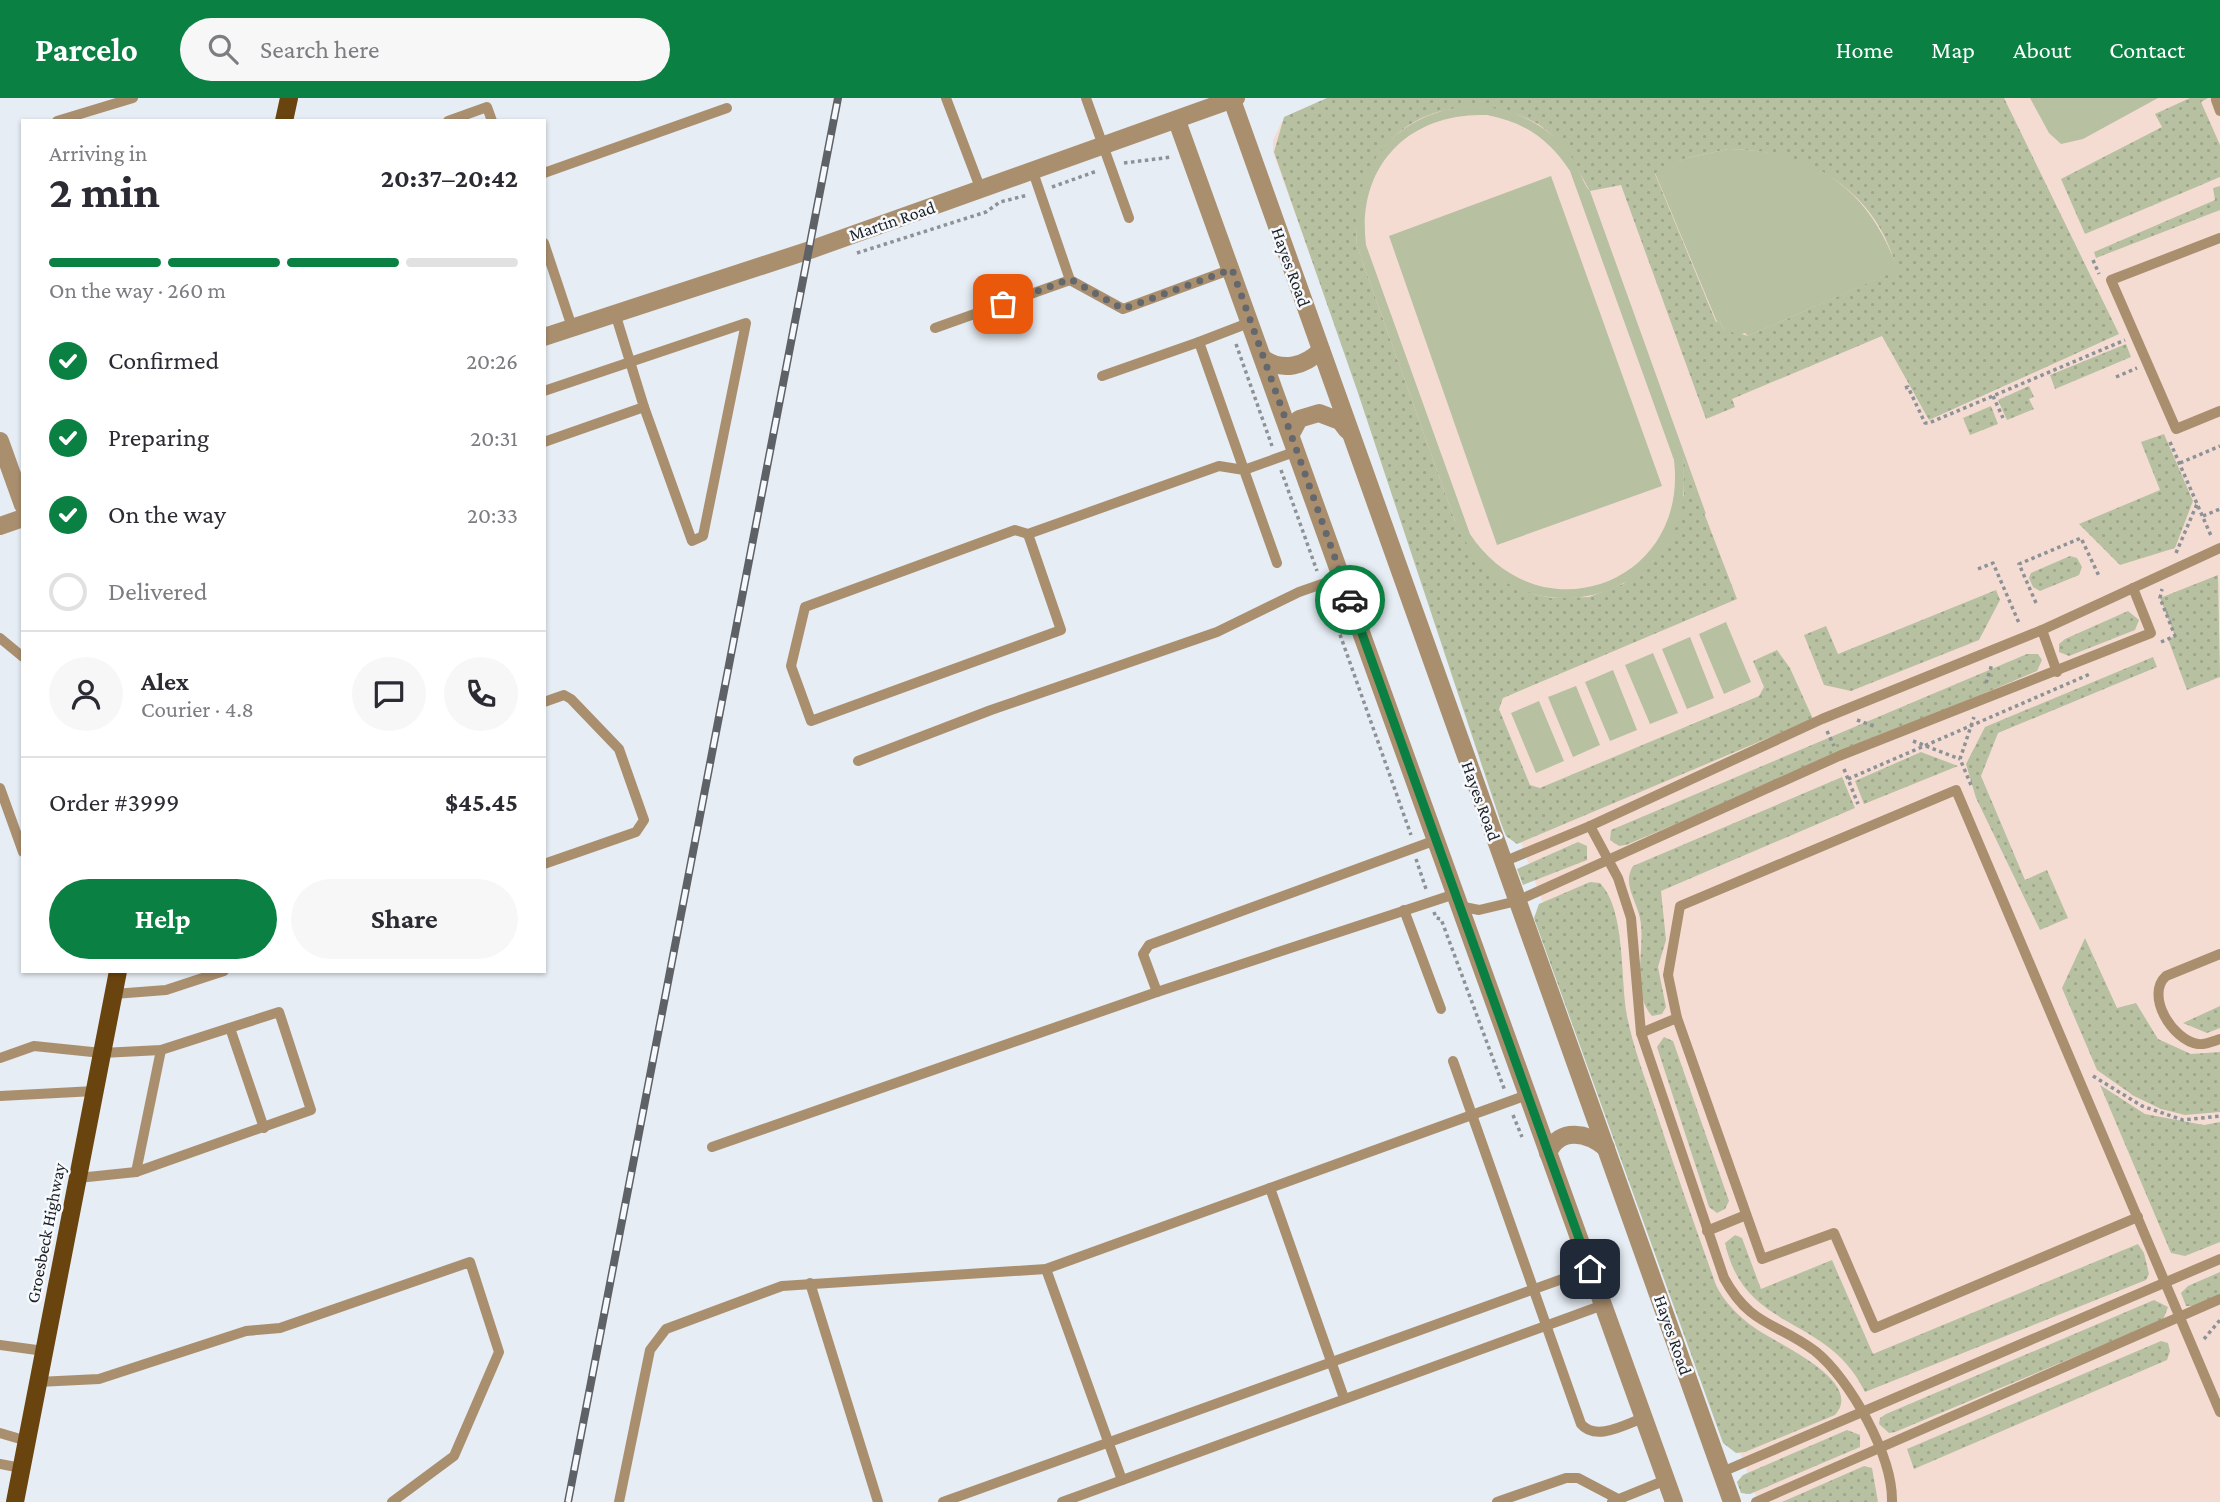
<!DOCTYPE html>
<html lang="en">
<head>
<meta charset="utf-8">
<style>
  body { margin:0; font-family:"Crimson Pro",serif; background:#f7f7f7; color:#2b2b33; height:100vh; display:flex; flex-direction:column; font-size:26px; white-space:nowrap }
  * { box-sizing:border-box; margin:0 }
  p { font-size:23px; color:#7c7c81 }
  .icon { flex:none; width:38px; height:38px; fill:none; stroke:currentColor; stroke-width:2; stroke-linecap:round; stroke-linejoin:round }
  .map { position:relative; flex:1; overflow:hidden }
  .details { position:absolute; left:21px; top:21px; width:525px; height:854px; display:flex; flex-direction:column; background:#fff; border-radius:0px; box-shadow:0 2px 5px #0004 }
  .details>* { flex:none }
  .pin { position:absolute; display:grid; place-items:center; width:60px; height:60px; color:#fff; margin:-30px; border-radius:14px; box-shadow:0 4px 10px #0006 }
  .courier { position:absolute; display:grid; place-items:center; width:70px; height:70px; margin:-35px; border:5px solid #0b8043; border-radius:50%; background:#fff; color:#222; box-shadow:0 2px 9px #0007 }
  .summary em { font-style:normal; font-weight:700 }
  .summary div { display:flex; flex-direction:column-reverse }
  .summary { display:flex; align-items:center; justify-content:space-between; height:119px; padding:0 28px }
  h1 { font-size:46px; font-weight:700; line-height:52px }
  .bar { display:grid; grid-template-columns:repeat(4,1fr); gap:10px 7px; align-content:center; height:84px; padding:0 28px }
  .bar i { height:9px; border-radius:5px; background:#e1e1e2 }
  .bar .selected { background:#0b8043 }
  .bar p { grid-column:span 4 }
  .line { display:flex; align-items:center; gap:18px; padding:0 28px; border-top:2px solid #e1e1e2 }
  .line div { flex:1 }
  .round { display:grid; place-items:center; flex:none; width:74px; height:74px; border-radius:37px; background:#f7f7f7 }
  ol { padding:0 28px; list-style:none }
  li { display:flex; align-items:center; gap:21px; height:77px }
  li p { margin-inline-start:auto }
  li .icon { padding:7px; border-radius:50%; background:#0b8043; color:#fff; stroke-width:4 }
  li:last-child { color:#7c7c81 }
  li i { width:38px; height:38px; border:4px solid #e1e1e2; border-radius:50% }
  .cta { display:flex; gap:14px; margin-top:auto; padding:14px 28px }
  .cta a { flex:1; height:80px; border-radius:42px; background:#0b8043; color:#fff; font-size:28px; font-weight:700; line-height:80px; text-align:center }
  .cta a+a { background:#f7f7f7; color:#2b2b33 }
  header { display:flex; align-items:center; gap:42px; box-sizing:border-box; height:98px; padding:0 35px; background:#0b8043; color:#fff }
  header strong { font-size:33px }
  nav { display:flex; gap:38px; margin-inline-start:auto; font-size:24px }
  .search { width:490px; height:63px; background:#f7f7f7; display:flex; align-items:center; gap:18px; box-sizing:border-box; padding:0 24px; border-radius:38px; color:#7c7c81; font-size:26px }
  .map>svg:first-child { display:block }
  .education { fill:#f5dcd3 }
  .grass { fill:url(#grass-dots); fill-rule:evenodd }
  .pitch { fill:#b7c0a1; fill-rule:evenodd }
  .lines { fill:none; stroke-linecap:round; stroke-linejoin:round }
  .path { stroke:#8d9297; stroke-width:3.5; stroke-dasharray:3.5 3.5; stroke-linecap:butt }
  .service { stroke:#aa8f6f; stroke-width:10 }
  .minor { stroke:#aa8f6f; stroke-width:18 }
  .tertiary { stroke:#aa8f6f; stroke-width:18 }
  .primary { stroke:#6a440e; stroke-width:18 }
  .rail-casing { stroke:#5e6266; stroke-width:8 }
  .rail { stroke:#f6fafe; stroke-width:5; stroke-dasharray:16; stroke-linecap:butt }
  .done { stroke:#64686c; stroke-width:7; stroke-dasharray:0 12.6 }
  .route { stroke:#0b8043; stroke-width:9 }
  .labels { text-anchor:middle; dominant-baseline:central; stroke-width:5; stroke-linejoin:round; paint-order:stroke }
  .street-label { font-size:18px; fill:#1e2023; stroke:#f6fafe }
</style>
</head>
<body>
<header>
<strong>Parcelo</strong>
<div class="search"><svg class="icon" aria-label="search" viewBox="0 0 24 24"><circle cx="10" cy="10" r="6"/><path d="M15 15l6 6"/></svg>Search here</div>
<nav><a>Home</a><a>Map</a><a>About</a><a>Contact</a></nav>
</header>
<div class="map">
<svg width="2220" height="1404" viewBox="0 0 2220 1404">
  <defs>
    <pattern id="grass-dots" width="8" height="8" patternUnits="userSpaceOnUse" patternTransform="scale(1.75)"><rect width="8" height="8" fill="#b7c0a1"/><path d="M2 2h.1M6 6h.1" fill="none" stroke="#9da58a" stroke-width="1.8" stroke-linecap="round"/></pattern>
  </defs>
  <rect width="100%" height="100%" fill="#e6edf4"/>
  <path class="education" d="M1336,0H2220V1404H1758L1273,54V42L1282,23Z"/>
  <g class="grass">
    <path d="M1327,0H2004L2119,236L1929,322L1882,238L1732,301L1735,309L1706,321L1621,87L1590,93C1576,68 1563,43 1538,26C1492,0 1427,3 1390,43C1382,52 1377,66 1372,76C1359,105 1354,116 1357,148L1455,423L1500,480L1534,496L1552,500L1589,499L1623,486L1653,463L1684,397L1683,360L1737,501L1503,600L1499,611L1530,687L1540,690L1759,598L1764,589L1753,563L1777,552L1790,570L1813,621L1517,746L1506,738L1502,728L1357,292L1274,54L1284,19ZM1728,51C1808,52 1876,91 1897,172L1748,238L1723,230L1720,223L1716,224L1655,76L1687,60Z"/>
    <path d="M2190,0H2208L2201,4L2220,47V79L2085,136L2061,81L2162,29L2155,16Z"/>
    <path d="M2220,88V112L2096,160L2094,154L2215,102L2213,90Z"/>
    <path d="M2126,246L2131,259L2055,291L2050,277Z"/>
    <path d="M2029,288L2034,299L2029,301L2034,311L2007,322L1998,302Z"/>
    <path d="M1991,308L1998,326L1970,337L1963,320Z"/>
    <path d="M2164,336L2193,403L2175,450L2120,467L2079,426L2160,392L2141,344Z"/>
    <path d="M2070,458L2077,460L2082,469L2079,477L2040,493L2033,489L2029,480L2031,475Z"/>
    <path d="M2218,477L2220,579L2187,592L2168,541L2175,538L2160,500Z"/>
    <path d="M1996,492L2000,502L1979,542L1851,593L1824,587L1804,537L1826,528L1838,556Z"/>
    <path d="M2128,513L2139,522L2135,532L2069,558L2059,554V546L2065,541Z"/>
    <path d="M2027,556H2038L2042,562L2037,573L1626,747L1619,748L1610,742L1611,732Z"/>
    <path d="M2153,559L2157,569L1998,635L1981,678L2025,782L2047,772L2068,820L2040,832L1976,700L1966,666L1985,629Z"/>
    <path d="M1921,654L1958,668L1864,706L1855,683Z"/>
    <path d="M1842,679L1855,710L1661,793L1666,842L1658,869L1666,909L1662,916L1652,918C1630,893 1646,850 1640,820C1636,802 1622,785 1633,768Z"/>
    <path d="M1578,744L1587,748V762L1523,787L1517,771Z"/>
    <path d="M1590,784L1600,785C1626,812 1620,880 1627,918C1633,949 1645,980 1655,1010C1674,1069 1695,1128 1716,1187C1723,1203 1740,1220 1755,1230C1775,1245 1866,1283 1835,1317L1745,1354L1736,1355L1723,1345L1534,820L1539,806Z"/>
    <path d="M2085,840L2117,910L2136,905L2158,941L2191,956L2220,954V1014L2185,1017L2161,1011L2134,998L2097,972L2062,890Z"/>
    <path d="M2220,908V930L2207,935L2183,925Z"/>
    <path d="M1664,939L1673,943L1729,1103L1725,1111L1717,1115L1709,1109L1657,949Z"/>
    <path d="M2100,987L2145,1016L2204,1027L2220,1024V1144L2185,1158L2171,1155Z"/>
    <path d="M1735,1137L1742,1140L1761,1191L1832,1162L1873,1256L2138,1146L2144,1155L2149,1176L2146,1182L1865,1294C1827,1215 1745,1236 1725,1145Z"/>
    <path d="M2220,1174V1198L2194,1208H2186L2181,1195L2188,1188Z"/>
    <path d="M2154,1202L2168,1209L2163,1222L1895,1334L1889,1335L1879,1326L1880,1320L1886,1316Z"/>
    <path d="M2161,1243L2168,1245L2170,1253L2167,1262L1914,1371L1907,1351Z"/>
    <path d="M1847,1332L1860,1337V1349L1750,1396L1741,1395L1737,1384L1743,1377Z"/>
    <path d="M1864,1368L1872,1370L1878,1404H1782Z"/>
  </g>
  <g class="pitch">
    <path d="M2030,0H2158L2083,41L2061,46L2049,35Z"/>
    <path d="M1470,8C1512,9 1549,25 1573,61C1579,71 1584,87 1590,93L1706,416H1704L1683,360C1684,378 1685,395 1681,413C1661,491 1566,524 1500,481C1479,467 1465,446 1455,423L1357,148C1349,72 1393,15 1470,8ZM1487,17C1524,24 1549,41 1570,73L1674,362C1689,487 1539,540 1470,436L1366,147C1356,68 1409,14 1487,17Z"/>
    <path d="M1728,51C1815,52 1869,91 1898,172L1748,238L1745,235L1738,237L1723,230L1720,223L1717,224L1655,75L1687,60Z"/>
    <path d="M1551,78L1662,388L1497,447L1389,138Z"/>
    <path d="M1726,524L1751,584L1724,596L1699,536Z"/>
    <path d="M1690,539L1714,600L1687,611L1662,551Z"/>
    <path d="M1653,555L1678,615L1650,626L1625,567Z"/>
    <path d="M1613,572L1637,632L1610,643L1585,584Z"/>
    <path d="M1576,588L1600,647L1573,659L1548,599Z"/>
    <path d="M1539,603L1564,663L1536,675L1511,615Z"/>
  </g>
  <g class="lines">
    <g class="path">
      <path d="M1124,65L1172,59"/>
      <path d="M1052,89L1097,73"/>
      <path d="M857,155L986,114L1000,104L1028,97"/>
      <path d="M2093,162L2099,176"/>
      <path d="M1236,246L1272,348"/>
      <path d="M2116,279L2137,270"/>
      <path d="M1905,290L1908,289L1925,325H1929L2125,242"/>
      <path d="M1993,298L2003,320"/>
      <path d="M2170,344L2212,440"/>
      <path d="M2180,365L2220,348"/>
      <path d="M1281,372L1317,473"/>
      <path d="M2203,418L2220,411"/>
      <path d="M2176,455L2197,406"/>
      <path d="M1978,471L1993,465L2019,525"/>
      <path d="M1326,497L1411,737"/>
      <path d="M2036,505L2019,466L2081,440L2099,478"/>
      <path d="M2161,544L2175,538L2160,500L2162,491"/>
      <path d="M1986,585L1992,566"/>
      <path d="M1857,622L1876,629"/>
      <path d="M1827,633L1834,648"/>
      <path d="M1913,643L1960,661"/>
      <path d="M1844,671L1858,706"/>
      <path d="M1848,681L2090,576"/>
      <path d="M1971,687L1960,661L1974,619"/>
      <path d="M1416,761L1427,794"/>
      <path d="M1434,814L1436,820L1441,821L1505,993"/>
      <path d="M2093,978L2142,1008L2183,1022L2220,1018"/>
      <path d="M1513,1017L1522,1039"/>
      <path d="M1562,1159L1563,1150"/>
      <path d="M2204,1241L2220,1222"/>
    </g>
    <g class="service">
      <path d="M946,0L981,92"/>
      <path d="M1086,0L1129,120"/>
      <path d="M2220,0L2216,2L2220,13"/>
      <path d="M57,23L133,0"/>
      <path d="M448,23L487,9L492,23"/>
      <path d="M1033,74L1070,182L1123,211L1232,171"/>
      <path d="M544,75L727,10"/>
      <path d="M2220,140L2111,182L2176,331L2220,313"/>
      <path d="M544,145L572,229"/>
      <path d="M1251,224L1199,244L1244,372L1297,353"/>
      <path d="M935,230L1070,182"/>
      <path d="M1102,278L1199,244"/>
      <path d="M544,293L746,225L703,438L692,443L644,309"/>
      <path d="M544,344L644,309L615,215"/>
      <path d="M1028,436L1061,532L811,623L791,568L805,509L1015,432L1028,436L1219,368L1244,372L1277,465"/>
      <path d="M2042,532L2057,574"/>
      <path d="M0,540L23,559"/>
      <path d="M544,604L564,597L571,601L619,651L644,722L636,734L544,766"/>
      <path d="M858,663L991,612L1217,534L1299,494L1342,479"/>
      <path d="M0,690L23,754"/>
      <path d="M1590,728L1618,780L1631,820L1641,935L1724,1180C1750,1228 1776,1224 1815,1253C1850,1281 1893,1358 1892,1404"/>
      <path d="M1503,764L1590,728L1822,621L2042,532L2220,450"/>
      <path d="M1459,808L1479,812L1517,803L1839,658L2151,535L2133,490"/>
      <path d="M1404,812L1441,911"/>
      <path d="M2220,856L2166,878C2145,897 2172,942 2198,946C2205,947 2214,943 2220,941"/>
      <path d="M1157,894L1143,856L1149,847L1436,742"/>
      <path d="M114,896L166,892L224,873"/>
      <path d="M1677,920L1762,1161L1834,1135L1875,1230L2138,1119"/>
      <path d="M230,930L264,1030"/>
      <path d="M1641,935L1677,920L1668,877L1680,808L1956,692L2220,1314"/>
      <path d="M0,960L34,948L102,955L161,952L279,914L311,1012L136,1074L78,1080"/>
      <path d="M1453,963L1581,1326C1596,1344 1626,1326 1643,1320"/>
      <path d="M0,998L95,993"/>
      <path d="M712,1049L1157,894L1455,796"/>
      <path d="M136,1074L161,952"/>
      <path d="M1270,1090L1344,1300"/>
      <path d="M1707,1133L1746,1117"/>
      <path d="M1046,1171L1122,1382"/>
      <path d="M810,1185L878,1404"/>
      <path d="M0,1247L44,1253"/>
      <path d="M38,1284L99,1281L246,1233L280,1230L470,1164L499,1254L454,1358L392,1404"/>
      <path d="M0,1335L27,1343"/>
      <path d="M0,1366L21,1370"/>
      <path d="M1722,1374L2220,1161"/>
      <path d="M619,1404L650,1252L666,1231L782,1188L1046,1171L1527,997"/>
      <path d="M943,1404L1590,1171"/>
      <path d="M1062,1404L1603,1207"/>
      <path d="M1497,1404L1566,1380H1578L1616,1400"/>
      <path d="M1612,1404L1666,1382"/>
      <path d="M1756,1404L2220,1201"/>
    </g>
    <path class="minor" d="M0,343L23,407"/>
    <g class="tertiary">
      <path d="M1232,2L1732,1404"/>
      <path d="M1177,23L1674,1404"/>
      <path d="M544,239L810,152L1236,0"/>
      <path d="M1264,261C1283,274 1305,268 1321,252"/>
      <path d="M1291,336L1299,321L1319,315L1340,323L1347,332"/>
      <path d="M0,428L23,420"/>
      <path d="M1548,1055C1560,1028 1588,1035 1606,1050"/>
    </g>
    <g class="primary">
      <path d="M284,23L289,0"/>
      <path d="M15,1404L118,873"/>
    </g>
    <defs>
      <path id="rail" d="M568,1404L838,0"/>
    </defs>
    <use href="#rail" class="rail-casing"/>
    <use href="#rail" class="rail"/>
  </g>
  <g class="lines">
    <path class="done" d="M1003,206L1070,181L1123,211L1232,171L1350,502"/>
    <path class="route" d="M1350,502L1590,1171"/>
  </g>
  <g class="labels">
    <g class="street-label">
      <text transform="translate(892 123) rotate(-19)">Martin Road</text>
      <text transform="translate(1291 169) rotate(70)">Hayes Road</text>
      <text transform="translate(1481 703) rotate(70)">Hayes Road</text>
      <text transform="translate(46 1135) rotate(-79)">Groesbeck Highway</text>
      <text transform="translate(1673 1237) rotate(71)">Hayes Road</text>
    </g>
  </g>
</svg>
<div class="pin" style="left:1003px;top:206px;background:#ea580c"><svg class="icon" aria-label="bag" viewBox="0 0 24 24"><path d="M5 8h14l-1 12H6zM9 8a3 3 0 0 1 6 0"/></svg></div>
<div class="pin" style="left:1590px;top:1171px;background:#1f2937"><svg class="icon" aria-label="home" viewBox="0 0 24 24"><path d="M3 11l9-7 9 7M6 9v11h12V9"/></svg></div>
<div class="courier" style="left:1350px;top:502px"><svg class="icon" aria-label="car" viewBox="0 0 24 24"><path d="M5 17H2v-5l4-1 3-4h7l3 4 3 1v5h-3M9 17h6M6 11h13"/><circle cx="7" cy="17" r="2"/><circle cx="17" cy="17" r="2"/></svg></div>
<section class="details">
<div class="summary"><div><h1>2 min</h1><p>Arriving in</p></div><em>20:37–20:42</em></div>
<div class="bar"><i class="selected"></i><i class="selected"></i><i class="selected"></i><i></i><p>On the way · 260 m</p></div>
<ol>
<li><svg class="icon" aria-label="check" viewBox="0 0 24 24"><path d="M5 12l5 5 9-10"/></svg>Confirmed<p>20:26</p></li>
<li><svg class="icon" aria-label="check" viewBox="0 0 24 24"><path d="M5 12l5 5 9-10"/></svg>Preparing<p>20:31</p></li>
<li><svg class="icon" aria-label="check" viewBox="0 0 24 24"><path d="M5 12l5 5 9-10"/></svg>On the way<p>20:33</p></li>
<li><i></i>Delivered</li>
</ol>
<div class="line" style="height:126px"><a class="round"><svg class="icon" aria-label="person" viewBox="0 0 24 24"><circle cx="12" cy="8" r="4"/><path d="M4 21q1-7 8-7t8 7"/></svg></a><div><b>Alex</b><p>Courier · 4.8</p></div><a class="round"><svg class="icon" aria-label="chat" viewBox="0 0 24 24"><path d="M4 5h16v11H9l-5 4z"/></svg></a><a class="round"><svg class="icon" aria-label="phone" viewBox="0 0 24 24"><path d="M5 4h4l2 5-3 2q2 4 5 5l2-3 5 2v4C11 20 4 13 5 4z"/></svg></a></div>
<div class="line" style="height:91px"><div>Order #3999</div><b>$45.45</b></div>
<div class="cta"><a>Help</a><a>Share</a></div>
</section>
</div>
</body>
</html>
